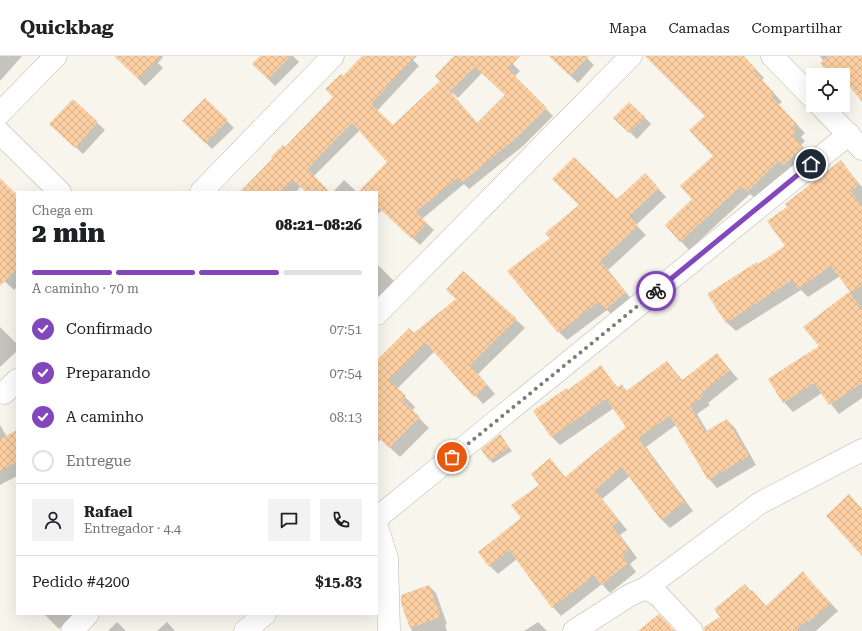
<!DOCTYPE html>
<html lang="pt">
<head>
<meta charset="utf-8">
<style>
  body { margin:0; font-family:"Roboto Serif",serif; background:#f2f2f2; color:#202124; height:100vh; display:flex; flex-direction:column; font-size:15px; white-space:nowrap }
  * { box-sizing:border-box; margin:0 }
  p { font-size:13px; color:#757577 }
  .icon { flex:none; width:22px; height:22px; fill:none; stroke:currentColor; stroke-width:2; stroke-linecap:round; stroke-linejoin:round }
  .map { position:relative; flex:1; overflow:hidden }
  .panel { position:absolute; left:16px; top:135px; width:362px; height:424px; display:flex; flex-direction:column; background:#fff; border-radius:0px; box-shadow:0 4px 16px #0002 }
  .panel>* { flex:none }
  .tools { position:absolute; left:806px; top:12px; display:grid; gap:8px }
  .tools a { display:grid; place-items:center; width:44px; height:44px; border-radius:0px; background:#fff; box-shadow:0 4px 16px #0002; font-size:20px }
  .pin { position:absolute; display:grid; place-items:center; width:34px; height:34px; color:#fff; margin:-17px; border:2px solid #fff; border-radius:50%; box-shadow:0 1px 4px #0007 }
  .courier { position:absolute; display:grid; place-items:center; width:40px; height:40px; margin:-20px; border:3px solid #8247bd; border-radius:50%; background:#fff; color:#222; box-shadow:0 1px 5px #0007 }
  .headline em { font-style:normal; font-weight:800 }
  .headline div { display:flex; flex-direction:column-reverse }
  .headline { display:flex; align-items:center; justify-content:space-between; height:68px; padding:0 16px }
  h1 { font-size:26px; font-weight:800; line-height:30px }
  .bar { display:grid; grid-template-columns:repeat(4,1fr); gap:6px 4px; align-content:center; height:48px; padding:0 16px }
  .bar i { height:5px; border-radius:3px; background:#e0e0e0 }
  .bar .active { background:#8247bd }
  .bar p { grid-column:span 4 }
  .line { display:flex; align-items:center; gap:10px; padding:0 16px; border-top:1px solid #e0e0e0 }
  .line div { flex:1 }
  .round { display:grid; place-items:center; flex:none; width:42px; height:42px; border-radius:0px; background:#f2f2f2 }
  ol { padding:0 16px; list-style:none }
  li { display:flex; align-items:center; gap:12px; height:44px }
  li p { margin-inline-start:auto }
  li .icon { padding:4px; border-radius:50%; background:#8247bd; color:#fff; stroke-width:4 }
  li:last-child { color:#757577 }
  li i { width:22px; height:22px; border:2px solid #e0e0e0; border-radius:50% }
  header { display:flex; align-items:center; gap:24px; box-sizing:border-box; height:56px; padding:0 20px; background:#fff; border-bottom:1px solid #e0e0e0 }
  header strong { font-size:19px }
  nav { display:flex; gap:22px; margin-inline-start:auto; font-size:14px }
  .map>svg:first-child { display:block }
  .shadow { fill:#0003; fill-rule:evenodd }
  .building { fill:url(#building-cross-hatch); fill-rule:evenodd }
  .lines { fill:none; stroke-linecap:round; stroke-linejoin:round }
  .minor-casing { stroke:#bab9b0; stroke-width:23 }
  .minor { stroke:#fff; stroke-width:22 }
  .done { stroke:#7d7b76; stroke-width:4; stroke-dasharray:0 7.2 }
  .route { stroke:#8247bd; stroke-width:5 }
</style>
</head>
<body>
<header>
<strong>Quickbag</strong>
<nav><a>Mapa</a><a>Camadas</a><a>Compartilhar</a></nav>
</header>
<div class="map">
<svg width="862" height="575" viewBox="0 0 862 575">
  <defs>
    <pattern id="building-cross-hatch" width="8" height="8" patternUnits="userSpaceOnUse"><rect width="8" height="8" fill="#fbcfa2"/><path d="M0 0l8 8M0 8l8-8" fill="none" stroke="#d8b28c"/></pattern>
  </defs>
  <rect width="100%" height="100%" fill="#f7f5ec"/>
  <g class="shadow">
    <path d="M0,0H22L0,25Z"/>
    <path d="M116,0H162L163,1L158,7L163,12L145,30Z"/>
    <path d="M262,0H293L299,6L275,30L253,8Z"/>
    <path d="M363,0H417L413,4L419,10L377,55L392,71L441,25L455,0H505L520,15L514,21L553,60L523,90L469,133L464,128L422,163L434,174L420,189L382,154L377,159V136H359L388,106L360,74L313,121L329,136H307L301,130L296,136H244L335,41L343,21ZM482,17L507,40L478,68L452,38L453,37L458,42Z"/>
    <path d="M558,0H585L594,9L578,27L554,4Z"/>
    <path d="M658,0H743L764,22L762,24L782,46L778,49L805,77L801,81L805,85L801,89L811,100L793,117L788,113L756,143L750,138L689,194L666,169L694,143L714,100L706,60Z"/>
    <path d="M820,0H852L862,2V45L848,26L843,31V19H832Z"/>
    <path d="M205,43L234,72L212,93L184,65Z"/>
    <path d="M73,45L105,74L83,98L58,75Z"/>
    <path d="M644,61L651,68L637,83L615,62Z"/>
    <path d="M841,106L862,131V342L839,358L822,337L793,356L784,346L820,290L804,271L851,235L840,220L808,241L801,234L736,275L726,266L759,209L786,190L789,151Z"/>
    <path d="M0,123L17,139V231L14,234L0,221Z"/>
    <path d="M344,124L357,136H333Z"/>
    <path d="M653,127L666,141L636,169L646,179L608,214L633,245L614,261L607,254L567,284L559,276L551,183L580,149L617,145Z"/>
    <path d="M377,208L400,231L377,255Z"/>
    <path d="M464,216L525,272L478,318L495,338L483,348L435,295L397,333L415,351L412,355L429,372L400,401L381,383L377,387V306L457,243Z"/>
    <path d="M0,271L17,288V295L0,311Z"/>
    <path d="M716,298L738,323L708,347L710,349L697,358L707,375L727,364L735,372L756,409L717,432L709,423L676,369L646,391L693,455L670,472L662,464L630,420L602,443L627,474L620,479L637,502L630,508L636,516L610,537L602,528L561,560L553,551L517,503L498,518L490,510L523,462L566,422L627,371L614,352L560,389L551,380L568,335L601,311L618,332L622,329L627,335L667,306L683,325Z"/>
    <path d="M0,369L7,381H17V420L0,429Z"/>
    <path d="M500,379L512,395L493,407L490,404Z"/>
    <path d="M803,517L838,555L816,575H705L721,561L745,529L767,551Z"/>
    <path d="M429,530L436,537L447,568L445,569L447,575H412L402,546Z"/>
    <path d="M44,558H73L59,573Z"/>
    <path d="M117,566L126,575H108Z"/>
    <path d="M167,566L175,575H157Z"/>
    <path d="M538,566L547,575H524Z"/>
  </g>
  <g class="building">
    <path d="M114,0H161L138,23Z"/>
    <path d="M260,0H291L268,23L252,8Z"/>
    <path d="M362,0H415L371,48L393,69L440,25L435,20L454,0H520L508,13L547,52L515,83L461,127L457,122L416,156L427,167L412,183L377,150V136H358L387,106L352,67L307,113L330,136H306L293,124L282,136H240L272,103L271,101L283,89L285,91L333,41L325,33L341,18L343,20ZM475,11L505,39L477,67L448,33L450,35Z"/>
    <path d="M549,0H589L570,20Z"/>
    <path d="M645,0H744L756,13L754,15L774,37L771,40L797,68L793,72L797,76L793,80L803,91L784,109L779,105L747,136L741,130L680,186L665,169L692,143L680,130L713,100L689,74L705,60Z"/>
    <path d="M829,0H862V46L843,22V19H830L820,7Z"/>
    <path d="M205,42L228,64L205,87L182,65Z"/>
    <path d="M73,43L98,66L75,92L49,68Z"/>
    <path d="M629,46L645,61L629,77L613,62Z"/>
    <path d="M574,101L617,143L645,117L659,132L629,160L638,170L600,205L626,236L605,254L598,246L558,277L507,215L550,182L545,177L579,149L552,123Z"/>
    <path d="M841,104L859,129L850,135L862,150V229L851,237L831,210L798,233L792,224L726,267L707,238L757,206L758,208L785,190L767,165L787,151L785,148Z"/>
    <path d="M0,122L17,139V213L0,230Z"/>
    <path d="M463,215L517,263L470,309L487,329L474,341L426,287L389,324L406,340L402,344L420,361L389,392L377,380V304L409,272L414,277L456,243L446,234Z"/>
    <path d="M849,236L862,253V327L829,349L814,327L783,347L768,323L819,290L803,271Z"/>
    <path d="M717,297L730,314L701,338L703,341L690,349L705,376L727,363L749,400L708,424L670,360L638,382L685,446L661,464L622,411L595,434L619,465L612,471L630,493L622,499L628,507L601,529L594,519L552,552L509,494L489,511L478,496L521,462L511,449L539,429L531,418L550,402L565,421L626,371L606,343L551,381L533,355L567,332L568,334L601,309L617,332L622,328L626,335L667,305L681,325Z"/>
    <path d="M17,374V406L0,415V383Z"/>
    <path d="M500,378L509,391L489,405L481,393Z"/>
    <path d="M849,438L862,453V500L826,460Z"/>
    <path d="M803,515L810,525L831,547L809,566L807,564L795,575H704V571L720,561L714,553L745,528L750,535L752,534L766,550Z"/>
    <path d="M429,529L441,561L410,572L401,547V539Z"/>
    <path d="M659,558L675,575H638Z"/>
  </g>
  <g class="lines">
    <defs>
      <g id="minor">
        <path d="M772,0L813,42"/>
        <path d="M820,49L862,93"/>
        <path d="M0,57L56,0"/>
        <path d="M0,77L60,136"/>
        <path d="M201,136L333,0"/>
        <path d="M377,258L631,0"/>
        <path d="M4,337L17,324"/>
        <path d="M377,462L849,78"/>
        <path d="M377,471L387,502L389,575"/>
        <path d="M646,532L659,540L692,575"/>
        <path d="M72,575L88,558"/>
        <path d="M245,575L265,558"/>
        <path d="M574,575L630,539L646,532L760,447L862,394"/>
      </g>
    </defs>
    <use href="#minor" class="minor-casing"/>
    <use href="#minor" class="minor"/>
  </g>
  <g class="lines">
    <path class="done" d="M452,401L656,235"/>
    <path class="route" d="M656,235L811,108"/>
  </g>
</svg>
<div class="tools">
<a><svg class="icon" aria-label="locate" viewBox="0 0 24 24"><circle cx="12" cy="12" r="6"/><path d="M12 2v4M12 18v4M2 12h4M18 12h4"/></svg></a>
</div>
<div class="pin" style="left:452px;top:401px;background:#ea580c"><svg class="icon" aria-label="bag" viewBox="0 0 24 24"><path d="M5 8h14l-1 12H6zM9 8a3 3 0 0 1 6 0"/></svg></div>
<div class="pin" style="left:811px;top:108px;background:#1f2937"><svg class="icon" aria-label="home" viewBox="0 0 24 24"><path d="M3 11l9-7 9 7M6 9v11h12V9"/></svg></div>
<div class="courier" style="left:656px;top:235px"><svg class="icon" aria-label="bike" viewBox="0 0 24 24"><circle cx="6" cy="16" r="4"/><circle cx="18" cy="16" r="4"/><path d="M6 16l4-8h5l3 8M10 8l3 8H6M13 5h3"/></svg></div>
<section class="panel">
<div class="headline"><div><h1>2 min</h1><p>Chega em</p></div><em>08:21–08:26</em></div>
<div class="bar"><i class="active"></i><i class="active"></i><i class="active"></i><i></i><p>A caminho · 70 m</p></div>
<ol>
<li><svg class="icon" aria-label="check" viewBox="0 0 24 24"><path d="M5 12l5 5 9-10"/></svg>Confirmado<p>07:51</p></li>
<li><svg class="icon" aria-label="check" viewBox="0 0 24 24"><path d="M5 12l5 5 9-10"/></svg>Preparando<p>07:54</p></li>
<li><svg class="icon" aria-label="check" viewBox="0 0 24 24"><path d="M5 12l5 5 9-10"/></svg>A caminho<p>08:13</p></li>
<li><i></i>Entregue</li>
</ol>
<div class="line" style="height:72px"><a class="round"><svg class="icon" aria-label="person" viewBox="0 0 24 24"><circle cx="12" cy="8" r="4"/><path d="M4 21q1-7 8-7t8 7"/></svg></a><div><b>Rafael</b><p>Entregador · 4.4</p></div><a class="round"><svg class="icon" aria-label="chat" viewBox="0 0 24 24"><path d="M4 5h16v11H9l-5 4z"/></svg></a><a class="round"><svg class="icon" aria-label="phone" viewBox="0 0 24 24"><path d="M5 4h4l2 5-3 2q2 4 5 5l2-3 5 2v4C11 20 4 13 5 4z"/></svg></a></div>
<div class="line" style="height:52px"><div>Pedido #4200</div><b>$15.83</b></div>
</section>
</div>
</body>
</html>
